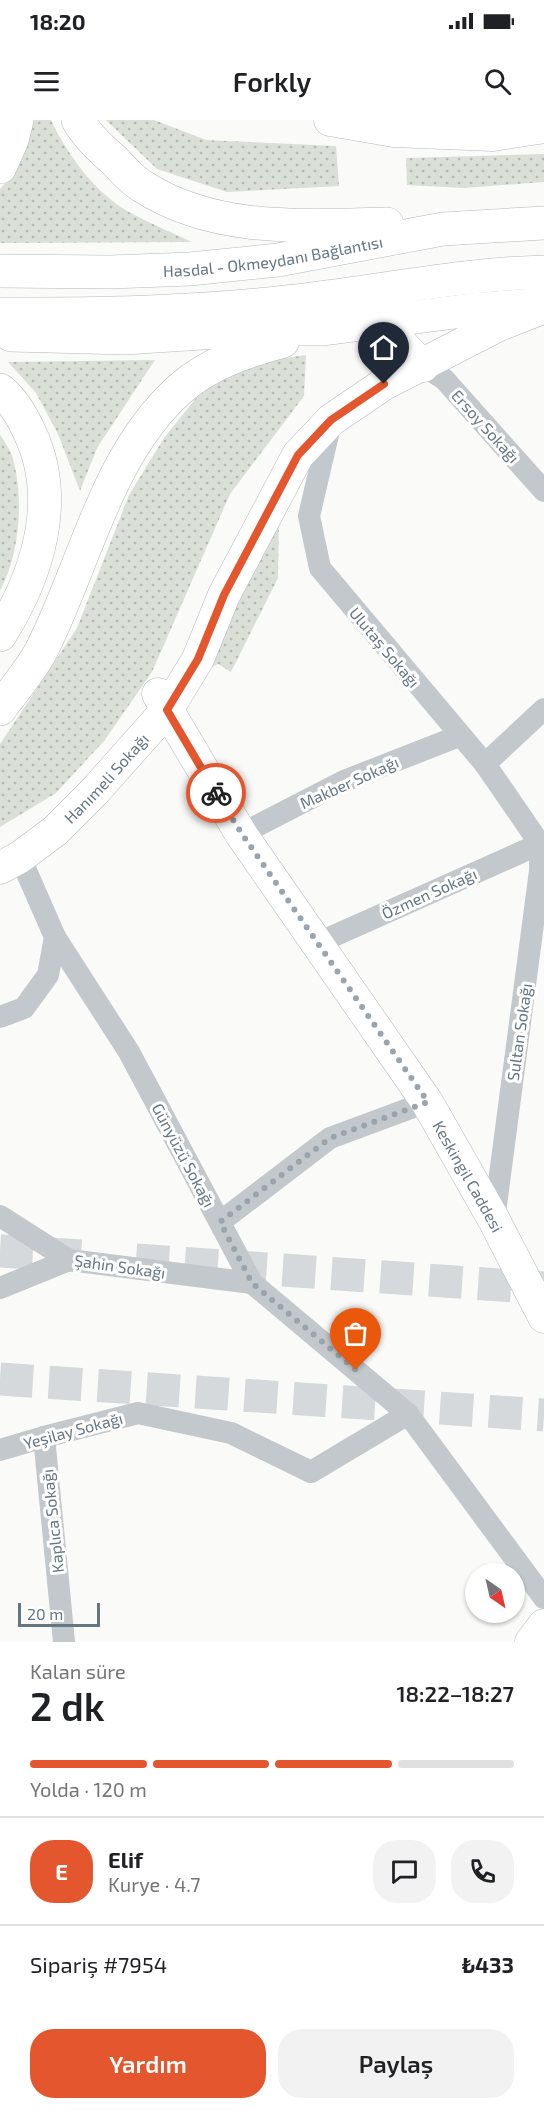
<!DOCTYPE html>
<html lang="tr">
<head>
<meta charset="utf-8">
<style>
  body { margin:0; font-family:"Exo 2",sans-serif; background:#f2f2f2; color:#202124; height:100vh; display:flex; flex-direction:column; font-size:22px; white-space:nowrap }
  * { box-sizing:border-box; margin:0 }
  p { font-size:20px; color:#757577 }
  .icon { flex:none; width:33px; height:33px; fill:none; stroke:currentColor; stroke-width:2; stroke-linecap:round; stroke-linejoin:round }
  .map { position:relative; height:1522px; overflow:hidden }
  .details { display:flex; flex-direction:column; background:#fff; flex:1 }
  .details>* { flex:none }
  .needle { width:39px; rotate:146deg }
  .fabs { position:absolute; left:465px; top:1443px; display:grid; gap:12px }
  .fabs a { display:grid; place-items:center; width:60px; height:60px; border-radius:50%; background:#fff; box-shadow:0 2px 4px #0004; font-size:30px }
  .scale { position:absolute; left:18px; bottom:15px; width:82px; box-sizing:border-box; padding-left:6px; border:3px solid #657683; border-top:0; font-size:16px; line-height:21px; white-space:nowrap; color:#657683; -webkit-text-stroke:4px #fff; paint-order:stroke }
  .pin { position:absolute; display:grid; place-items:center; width:51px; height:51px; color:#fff; margin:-62px -26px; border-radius:50% 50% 50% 0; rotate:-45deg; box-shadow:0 0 6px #0007 }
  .pin .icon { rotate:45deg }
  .courier { position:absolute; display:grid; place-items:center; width:60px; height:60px; margin:-30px; border:4px solid #e4572e; border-radius:50%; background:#fff; color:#222; box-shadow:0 2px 8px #0007 }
  .head em { font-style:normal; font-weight:600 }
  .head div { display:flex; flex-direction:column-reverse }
  .head { display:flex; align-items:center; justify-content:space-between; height:102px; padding:0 30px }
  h1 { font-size:39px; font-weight:600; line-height:45px }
  .bar { display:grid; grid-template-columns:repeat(4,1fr); gap:9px 6px; align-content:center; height:72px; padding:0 30px }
  .bar i { height:8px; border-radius:4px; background:#e0e0e0 }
  .bar .on { background:#e4572e }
  .bar p { grid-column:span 4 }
  .line { display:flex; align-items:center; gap:15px; padding:0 30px; border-top:2px solid #e0e0e0 }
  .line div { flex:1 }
  .round { display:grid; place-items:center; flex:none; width:63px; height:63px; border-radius:24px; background:#f2f2f2 }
  .primary-button { display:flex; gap:12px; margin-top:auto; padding:12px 30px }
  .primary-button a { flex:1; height:69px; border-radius:24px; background:#e4572e; color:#fff; font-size:24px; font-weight:600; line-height:69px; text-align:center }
  .primary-button a+a { background:#f2f2f2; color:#202124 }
  .status { display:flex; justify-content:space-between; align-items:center; height:42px; padding:0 30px; background:#fff; direction:ltr }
  .status svg { height:16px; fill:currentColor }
  header { display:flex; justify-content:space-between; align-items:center; height:78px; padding:0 30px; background:#fff; font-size:27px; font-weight:600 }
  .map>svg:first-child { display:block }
  .grass { fill:url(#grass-dots) }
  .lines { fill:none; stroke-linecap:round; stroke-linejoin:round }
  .primary-tunnel { stroke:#d5d9db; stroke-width:33; stroke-dasharray:33 16; stroke-linecap:butt }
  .secondary-casing { stroke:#b3babf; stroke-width:33 }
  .highway-casing { stroke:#b4b9bd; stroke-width:34 }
  .street { stroke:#c3c8cc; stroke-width:22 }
  .secondary { stroke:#fff; stroke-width:32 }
  .highway { stroke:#fff; stroke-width:33 }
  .done { stroke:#99a4ac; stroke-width:6; stroke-dasharray:0 10.8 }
  .route { stroke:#e4572e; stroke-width:8 }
  .labels { text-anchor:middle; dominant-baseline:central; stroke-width:6; stroke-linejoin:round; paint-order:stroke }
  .street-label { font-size:16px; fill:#657683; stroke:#fff }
</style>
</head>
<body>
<div class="status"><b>18:20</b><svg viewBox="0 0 49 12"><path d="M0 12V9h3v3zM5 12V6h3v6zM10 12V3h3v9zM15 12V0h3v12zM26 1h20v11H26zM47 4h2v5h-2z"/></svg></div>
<header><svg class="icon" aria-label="menu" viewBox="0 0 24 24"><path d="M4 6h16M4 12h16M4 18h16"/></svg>Forkly<svg class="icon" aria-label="search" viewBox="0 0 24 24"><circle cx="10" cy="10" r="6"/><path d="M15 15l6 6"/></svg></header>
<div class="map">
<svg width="544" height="1522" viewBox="0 0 544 1522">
  <defs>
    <pattern id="grass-dots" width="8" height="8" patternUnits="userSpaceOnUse" patternTransform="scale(1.5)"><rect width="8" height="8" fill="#dadfd7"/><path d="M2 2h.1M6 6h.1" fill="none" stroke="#b4b9b4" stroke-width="1.8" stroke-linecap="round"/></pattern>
  </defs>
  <rect width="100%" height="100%" fill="#fafaf8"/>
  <g class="grass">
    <path d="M29,0H51C67,34 95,73 129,92C149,103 171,112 192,122L0,123V69L6,62Z"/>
    <path d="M106,0H154L206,20L336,26L339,66L227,72L157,49Z"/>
    <path d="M544,34V62L464,68L407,65L406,38Z"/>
    <path d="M306,235L304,276L230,374L152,552L104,621L56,673L0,707V624L77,508L129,375L164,318L196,278L228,253L272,240Z"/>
    <path d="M155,240L97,328L80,371L58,314L36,273L8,242Z"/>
    <path d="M0,314C4,322 11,330 13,339C24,379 20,433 0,471Z"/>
    <path d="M279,392L278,458L231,552L218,544L203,552Z"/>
  </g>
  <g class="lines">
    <g class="primary-tunnel">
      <path d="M0,1131L81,1136"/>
      <path d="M136,1140L544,1168"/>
      <path d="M0,1259L544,1295"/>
    </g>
    <defs>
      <g id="secondary">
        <path d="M330,0L394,11L493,15L544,7"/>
        <path d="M380,202L423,246"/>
        <path id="s1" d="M158,574L241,714L427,982L494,1100L544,1197"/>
        <path id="s2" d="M0,748L20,737L55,711L94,672L167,590L198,539L224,475L298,335L331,300L384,264L499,205L540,189"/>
        <path d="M531,1522L544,1505"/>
      </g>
      <g id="highway">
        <path d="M78,0C86,15 102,30 115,41C123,50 132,60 142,66C214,113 305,106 387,104"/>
        <path d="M0,47L12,20L17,0"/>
        <path id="s3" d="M0,151L110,152L190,149L278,140L443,109L544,103"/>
        <path d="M0,194C96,194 191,193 286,182C372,173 458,154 544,152"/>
        <path d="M11,215L125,218L265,209H323L471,190L544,184"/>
        <path d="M0,270C13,280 22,296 29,311C62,379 38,454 0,515"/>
        <path d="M0,589C13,571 29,552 40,533C85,446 105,336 180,269C209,243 247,231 283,221"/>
      </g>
    </defs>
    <use href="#secondary" class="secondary-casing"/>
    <use href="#highway" class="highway-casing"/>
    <g class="street">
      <path d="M423,246L444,259L544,371"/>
      <path d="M331,302L309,396L320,448L485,644L540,724L544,725"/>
      <path d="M485,644L544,589"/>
      <path d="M241,714L344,661L459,616"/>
      <path d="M55,817L129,932L252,1163L408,1294L544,1478"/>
      <path d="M318,823L544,722"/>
      <path d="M0,897L24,888L48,855L55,817L20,737"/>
      <path d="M0,1096L69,1140L252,1163"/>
      <path d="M494,1100L540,751V724"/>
      <path d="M220,1102L330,1018L427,982"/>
      <path d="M0,1168L69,1140"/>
      <path d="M44,1317L64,1522"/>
      <path d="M0,1330L44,1317L138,1293L231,1313L311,1352L408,1294"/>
    </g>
    <use href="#secondary" class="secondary"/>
    <use href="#highway" class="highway"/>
  </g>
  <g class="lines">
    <path class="done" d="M216,673L242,714L428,982L330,1018L220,1102L252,1163L356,1250"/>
    <path class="route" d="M216,673L167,590L198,539L224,475L298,335L331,300L384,264"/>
  </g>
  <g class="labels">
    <g class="street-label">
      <text stroke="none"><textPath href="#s3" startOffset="274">Hasdal - Okmeydanı Bağlantısı</textPath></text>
      <text transform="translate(486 306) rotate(48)">Ersoy Sokağı</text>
      <text transform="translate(385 527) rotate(50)">Ulutaş Sokağı</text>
      <text stroke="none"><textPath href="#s2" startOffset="140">Hanımeli Sokağı</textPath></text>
      <text transform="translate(349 662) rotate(-24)">Makber Sokağı</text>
      <text transform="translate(429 773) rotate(-24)">Özmen Sokağı</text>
      <text transform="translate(519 912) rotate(-82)">Sultan Sokağı</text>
      <text transform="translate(184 1035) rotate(62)">Günyüzü Sokağı</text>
      <text stroke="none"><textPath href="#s1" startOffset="574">Keskingil Caddesi</textPath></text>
      <text transform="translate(120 1146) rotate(8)">Şahin Sokağı</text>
      <text transform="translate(73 1310) rotate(-15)">Yeşilay Sokağı</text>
      <text transform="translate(52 1401) rotate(-96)">Kaplıca Sokağı</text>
    </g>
  </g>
</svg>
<div class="fabs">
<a><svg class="needle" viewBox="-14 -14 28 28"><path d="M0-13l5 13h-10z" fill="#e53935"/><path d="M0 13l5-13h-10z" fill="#757577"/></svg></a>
</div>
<div class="scale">20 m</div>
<div class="pin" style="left:356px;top:1250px;background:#ea580c"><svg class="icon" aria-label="bag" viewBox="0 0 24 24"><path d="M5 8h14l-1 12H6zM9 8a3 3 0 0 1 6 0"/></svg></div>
<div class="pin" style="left:384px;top:264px;background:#1f2937"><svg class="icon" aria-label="home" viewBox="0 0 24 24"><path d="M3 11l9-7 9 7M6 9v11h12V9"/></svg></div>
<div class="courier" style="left:216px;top:673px"><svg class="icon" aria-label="bike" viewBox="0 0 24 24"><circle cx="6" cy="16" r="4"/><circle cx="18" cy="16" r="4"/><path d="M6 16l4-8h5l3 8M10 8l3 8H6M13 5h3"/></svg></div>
</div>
<section class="details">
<div class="head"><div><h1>2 dk</h1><p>Kalan süre</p></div><em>18:22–18:27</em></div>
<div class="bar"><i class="on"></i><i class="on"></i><i class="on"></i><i></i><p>Yolda · 120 m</p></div>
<div class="line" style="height:108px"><b class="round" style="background:#e4572e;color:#fff">E</b><div><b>Elif</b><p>Kurye · 4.7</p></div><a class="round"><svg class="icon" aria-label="chat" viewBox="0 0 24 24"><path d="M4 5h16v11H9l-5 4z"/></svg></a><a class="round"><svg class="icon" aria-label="phone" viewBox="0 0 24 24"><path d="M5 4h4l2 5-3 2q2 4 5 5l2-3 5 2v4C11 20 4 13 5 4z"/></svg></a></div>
<div class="line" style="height:78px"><div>Sipariş #7954</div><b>₺433</b></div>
<div class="primary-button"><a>Yardım</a><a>Paylaş</a></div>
</section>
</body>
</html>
